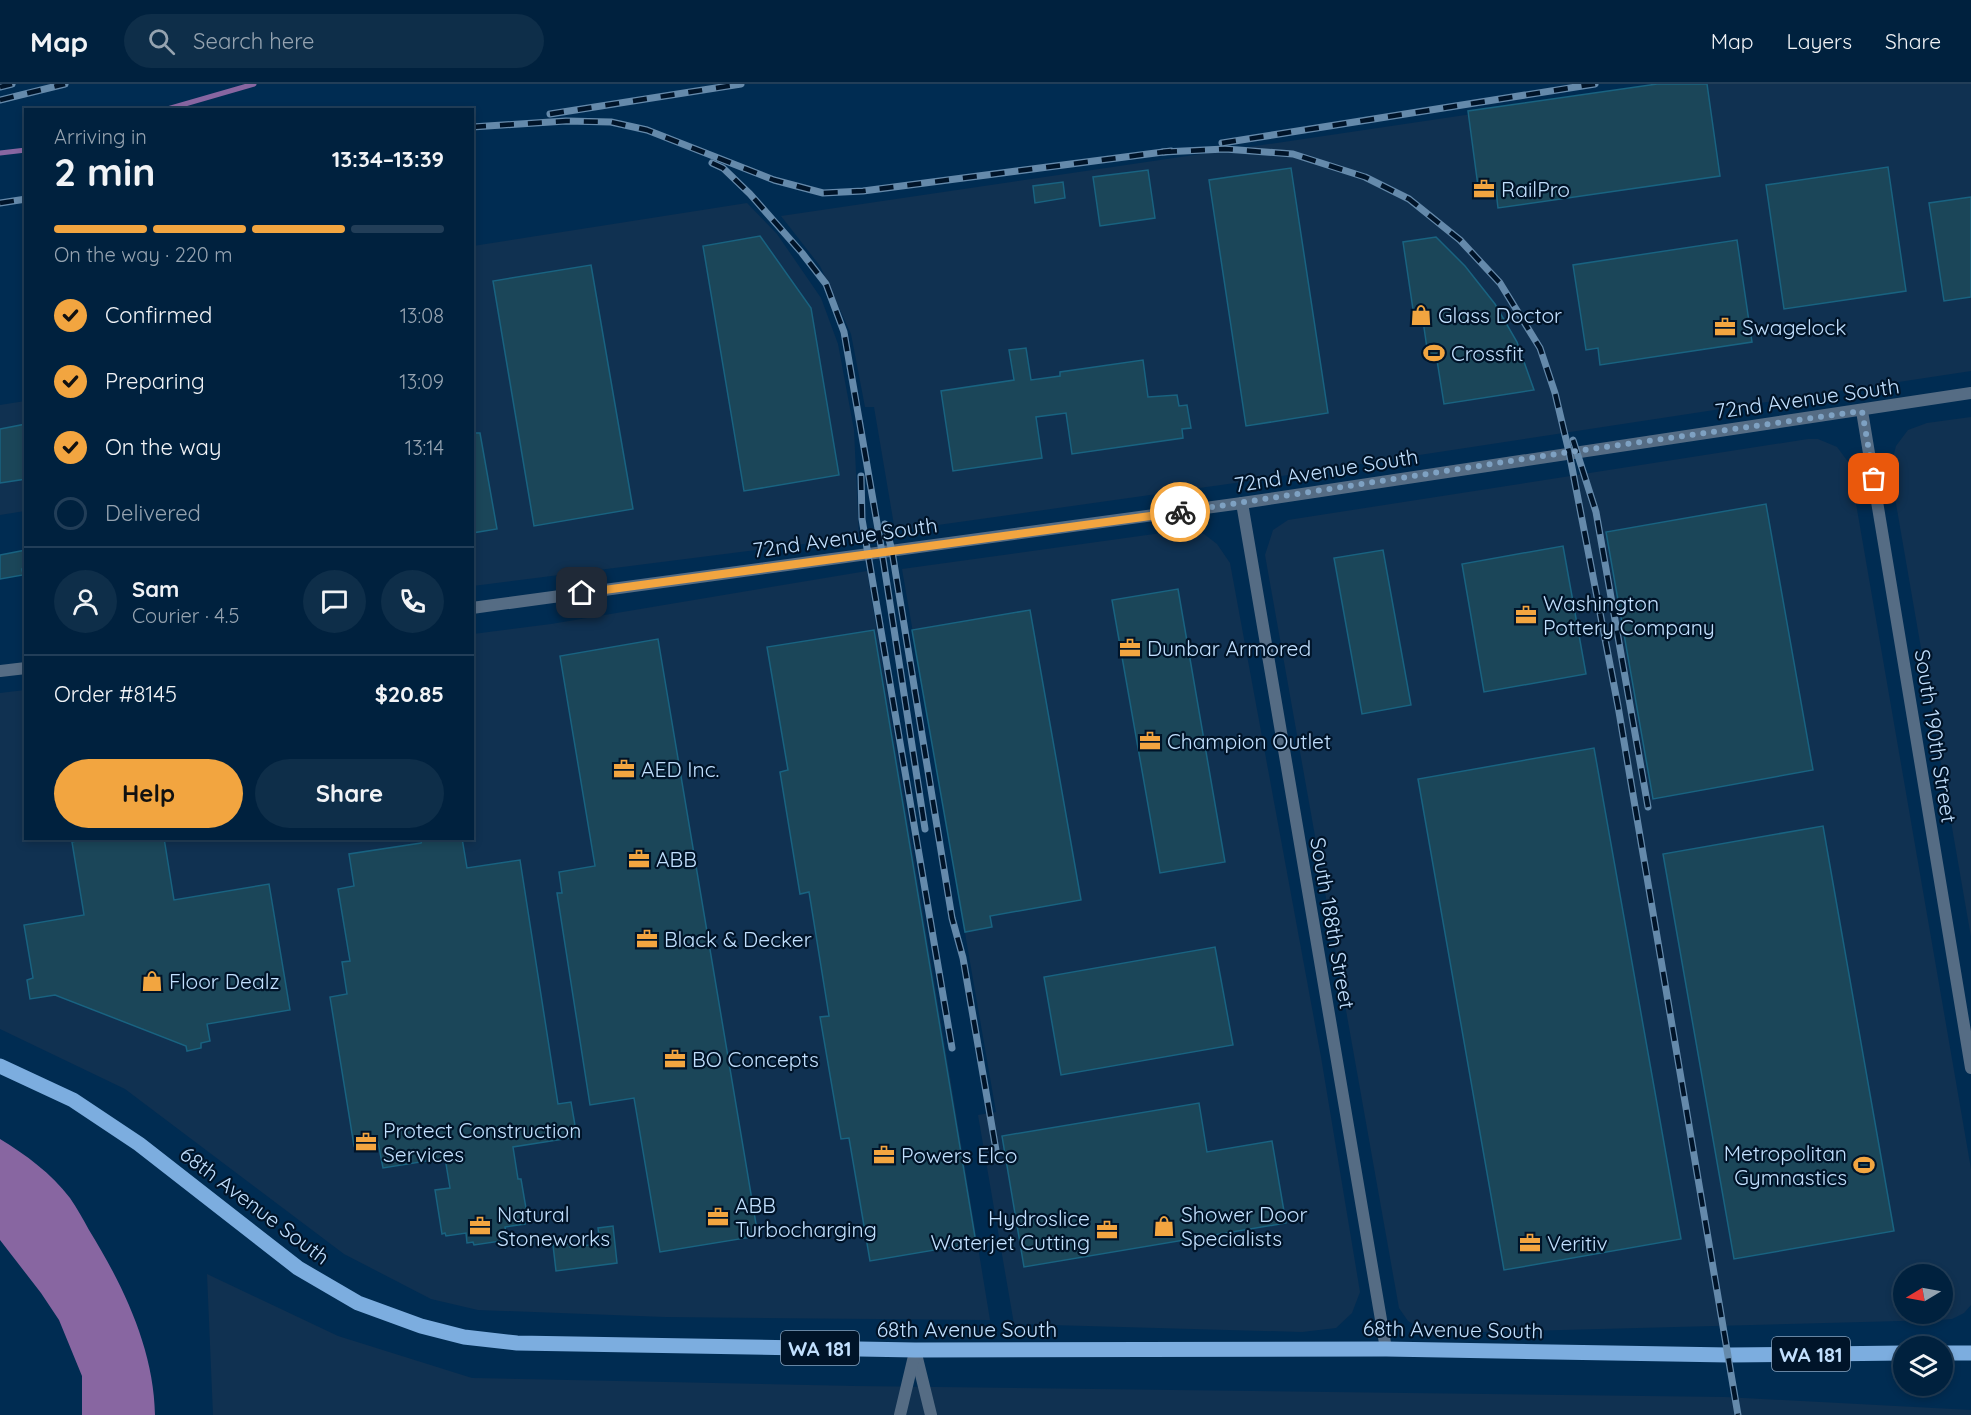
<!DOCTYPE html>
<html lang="en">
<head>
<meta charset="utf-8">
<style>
  body { margin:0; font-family:Quicksand,sans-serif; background:#0e2e49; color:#f1f3f6; height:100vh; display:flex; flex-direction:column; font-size:22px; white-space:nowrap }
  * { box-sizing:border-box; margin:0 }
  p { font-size:20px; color:#95a3b0 }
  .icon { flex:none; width:33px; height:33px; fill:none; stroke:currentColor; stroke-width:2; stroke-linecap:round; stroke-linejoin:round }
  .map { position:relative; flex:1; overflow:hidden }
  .sheet { position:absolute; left:24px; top:24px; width:450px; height:732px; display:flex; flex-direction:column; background:#00213e; border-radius:0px; box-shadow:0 3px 9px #0003,0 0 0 2px #223e58 }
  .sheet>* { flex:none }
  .needle { width:39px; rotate:260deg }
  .controls { position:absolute; left:1893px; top:1180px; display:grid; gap:12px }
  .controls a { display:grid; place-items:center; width:60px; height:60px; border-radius:50%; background:#00213e; box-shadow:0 3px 9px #0003,0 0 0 2px #223e58; font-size:30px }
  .pin { position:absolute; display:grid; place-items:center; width:51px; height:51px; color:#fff; margin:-26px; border-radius:12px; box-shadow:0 3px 9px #0006 }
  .courier { position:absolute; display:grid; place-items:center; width:60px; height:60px; margin:-30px; border:4px solid #f2a540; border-radius:50%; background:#fff; color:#222; box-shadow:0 2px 8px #0007 }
  .head em { font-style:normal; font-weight:700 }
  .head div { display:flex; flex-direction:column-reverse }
  .head { display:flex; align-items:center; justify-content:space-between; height:102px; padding:0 30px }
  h1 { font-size:39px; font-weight:700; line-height:45px }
  .bar { display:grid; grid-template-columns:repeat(4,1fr); gap:9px 6px; align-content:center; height:72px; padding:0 30px }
  .bar i { height:8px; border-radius:4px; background:#223e58 }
  .bar .active { background:#f2a540 }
  .bar p { grid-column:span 4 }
  .line { display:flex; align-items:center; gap:15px; padding:0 30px; border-top:2px solid #223e58 }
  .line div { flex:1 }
  .round { display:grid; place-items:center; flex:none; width:63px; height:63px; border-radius:32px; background:#0e2e49 }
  ol { padding:0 30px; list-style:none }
  li { display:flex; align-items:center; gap:18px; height:66px }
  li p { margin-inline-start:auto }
  li .icon { padding:6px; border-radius:50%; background:#f2a540; color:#111; stroke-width:4 }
  li:last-child { color:#95a3b0 }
  li i { width:33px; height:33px; border:3px solid #223e58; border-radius:50% }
  .cta { display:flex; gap:12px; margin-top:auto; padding:12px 30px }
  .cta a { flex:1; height:69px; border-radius:36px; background:#f2a540; color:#111; font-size:24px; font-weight:700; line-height:69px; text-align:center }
  .cta a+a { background:#0e2e49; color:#f1f3f6 }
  header { display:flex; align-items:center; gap:36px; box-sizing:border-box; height:84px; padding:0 30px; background:#00213e; border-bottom:2px solid #223e58 }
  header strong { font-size:28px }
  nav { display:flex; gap:33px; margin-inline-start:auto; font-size:21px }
  .search { width:420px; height:54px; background:#0e2e49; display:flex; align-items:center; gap:15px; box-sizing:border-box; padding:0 21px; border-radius:33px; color:#95a3b0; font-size:22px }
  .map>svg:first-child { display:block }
  .built { fill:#103151; fill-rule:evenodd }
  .water { fill:#8866a1 }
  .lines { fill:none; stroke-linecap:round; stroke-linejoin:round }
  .stream { stroke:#8866a1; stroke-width:5 }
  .building { fill:#1b4659; stroke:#196381; stroke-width:1.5 }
  .minor { stroke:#556c84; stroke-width:12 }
  .tertiary { stroke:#556c84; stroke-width:12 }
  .primary { stroke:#7caddf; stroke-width:15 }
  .rail-casing { stroke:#658aab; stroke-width:7 }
  .rail { stroke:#001429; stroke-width:4.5; stroke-dasharray:14; stroke-linecap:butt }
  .done { stroke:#7ea1c2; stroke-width:6; stroke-dasharray:0 10.8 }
  .route { stroke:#f2a540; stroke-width:8 }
  .labels { text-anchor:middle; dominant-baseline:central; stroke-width:4.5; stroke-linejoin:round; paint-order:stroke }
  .shield { fill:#001429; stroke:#88a3be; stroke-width:1.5 }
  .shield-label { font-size:20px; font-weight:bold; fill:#c2e0fe }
  .poi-label { font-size:21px; fill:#c2e0fe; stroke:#001429; text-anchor:start }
  .street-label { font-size:21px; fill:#c2e0fe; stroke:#001429 }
</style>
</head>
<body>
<header>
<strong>Map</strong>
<div class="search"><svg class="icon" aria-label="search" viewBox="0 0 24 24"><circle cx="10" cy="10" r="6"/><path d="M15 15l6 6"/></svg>Search here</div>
<nav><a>Map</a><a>Layers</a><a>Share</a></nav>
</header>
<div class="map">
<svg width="1971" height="1331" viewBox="0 0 1971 1331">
  <rect width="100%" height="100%" fill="#002c52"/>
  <g class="built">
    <path d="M1676,0H1971V287L1235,399L895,447L874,323H865L851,250L820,182L781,132Z"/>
    <path d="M747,119L777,150L821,214L838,260L854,346L859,453L473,502V162Z"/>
    <path d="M25,317V427L0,431V321Z"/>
    <path d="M1971,333V853L1890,385L1896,362L1908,346L1927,339Z"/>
    <path d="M1808,355H1818L1837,363L1849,379L1971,1085V1221L1964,1229L1952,1235L1939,1236L1444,1249L1426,1247L1408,1237L1399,1224L1265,471L1273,446L1288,436ZM1904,1191H1942V1230H1904Z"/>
    <path d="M1183,446L1204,450L1217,460L1230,479L1321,973L1360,1208L1352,1229L1336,1244L1302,1248L1014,1240L978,1031L996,1028L902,485Z"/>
    <path d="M867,487L990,1236L665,1233L478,1226L431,1215L344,1170L125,1005L0,945V609L25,606L26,754H472L473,550L551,540Z"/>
    <path d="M207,1190L338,1252L472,1294L855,1302L1725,1313L1971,1326V1331H213Z"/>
  </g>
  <path class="water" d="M0,1055C26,1071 51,1089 70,1114C77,1124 83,1135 89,1146C123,1201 154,1265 155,1331H82V1292L59,1236L41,1209L0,1156Z"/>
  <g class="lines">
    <g class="stream">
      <path d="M164,26L254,0"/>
      <path d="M0,69L26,66"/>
    </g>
  </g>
  <g class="building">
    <path d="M1657,0H1707L1720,92L1498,124L1496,107L1479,110L1468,27Z"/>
    <path d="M1888,83L1906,207L1784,225L1766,101Z"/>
    <path d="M1291,84L1328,329L1246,342L1209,96Z"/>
    <path d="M1148,86L1155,134L1100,142L1093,93Z"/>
    <path d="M1063,98L1065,114L1035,119L1033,102Z"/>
    <path d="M1971,113V213L1944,217L1929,119Z"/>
    <path d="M760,152L811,224L839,391L744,407L703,162Z"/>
    <path d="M1436,153L1465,182L1495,220L1517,258L1534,306L1444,320L1436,270L1428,271L1422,230L1414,232L1403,158Z"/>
    <path d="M1737,156L1752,258L1600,281L1598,264L1586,266L1573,181Z"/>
    <path d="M591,181L633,425L534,442L493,197Z"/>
    <path d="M1026,264L1031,296L1060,292V288L1143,276L1148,313L1177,311L1179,322L1187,321L1191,344L1182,345L1183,354L1072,370L1066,329L1036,333L1042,374L953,387L941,307L1014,296L1009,266Z"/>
    <path d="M26,340V395L0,399V345Z"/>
    <path d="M472,349H480L497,445L472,449Z"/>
    <path d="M1766,420L1813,686L1653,715L1606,448Z"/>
    <path d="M1563,462L1586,590L1484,608L1462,480Z"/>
    <path d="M26,466V484L22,485L23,491L0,495V471Z"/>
    <path d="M1383,466L1411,621L1362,630L1334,474Z"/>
    <path d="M1178,505L1225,778L1160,789L1112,516Z"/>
    <path d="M1030,526L1081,816L990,832L992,843L965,848L912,546Z"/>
    <path d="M874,546L976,1159L870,1177L849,1054L841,1055L820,933L829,932L809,808L800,810L780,688L788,686L767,563Z"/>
    <path d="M658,555L758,1152L660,1168L634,1014L590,1021L557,809H562L559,788L595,782L560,572Z"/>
    <path d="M1594,664L1681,1155L1504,1186L1418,695Z"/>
    <path d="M1823,742L1894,1147L1734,1175L1663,770Z"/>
    <path d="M90,754H164L174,816L269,800L290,926L207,940L210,957L201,959V964L187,967L186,962L55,911L30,915L27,896L33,894L24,841L84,831L72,758Z"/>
    <path d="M423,754H462L467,784L520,776L558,1020L571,1018L577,1053L513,1063L518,1095H521L528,1136L525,1137V1140L505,1143L507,1153L500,1154L501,1157L474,1161L473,1158L467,1159L466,1149L446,1152L445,1149L442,1150L435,1106L450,1104L445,1074L383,1084L378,1058L354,1062L330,913L347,910L342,878L350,877L338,805L354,802L349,770L421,759Z"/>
    <path d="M1215,863L1233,961L1061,991L1044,893Z"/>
    <path d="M1199,1019L1207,1068L1272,1057L1286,1139L1024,1183L1002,1052Z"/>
    <path d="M613,1142L617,1179L556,1187L553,1161L570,1160V1163L600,1160L598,1144Z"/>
  </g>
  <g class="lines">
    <g class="minor">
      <path d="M915,1266L931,1331"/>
      <path d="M900,1331L915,1268"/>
    </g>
    <g class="tertiary">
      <path d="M1862,327L1971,984"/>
      <path d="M1242,419L1386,1265"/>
      <path d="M472,524L1242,419L1971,309"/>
      <path d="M0,587L26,584"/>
    </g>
    <g class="primary">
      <path d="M0,982L73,1016L139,1060L298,1184L358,1219L421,1242L464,1253L517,1259L915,1266L1386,1265L1729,1271L1904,1269"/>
      <path d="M1942,1269H1971"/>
    </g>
    <defs>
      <g id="rail">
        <path d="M0,3L12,0"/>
        <path d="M0,16L65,0"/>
        <path d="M550,30L741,0"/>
        <path d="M472,43L566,37L611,38L647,46L774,96L823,109L863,107L1171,67"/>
        <path d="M1222,59L1595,0"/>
        <path d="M1163,68L1225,65L1293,70L1365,93L1409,115L1460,156L1500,199L1540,264L1555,309L1569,368L1618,622L1738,1331"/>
        <path d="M712,79L723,84L750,110L802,169L826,200L844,248L882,468L925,745"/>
        <path d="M0,119L26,115"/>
        <path d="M1573,356L1596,428L1648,723"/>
        <path d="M861,392L862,435L952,964"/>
        <path d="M885,440L892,467L952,834L963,874L996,1066"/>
      </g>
    </defs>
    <use href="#rail" class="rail-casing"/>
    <use href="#rail" class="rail"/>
  </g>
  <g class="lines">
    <path class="done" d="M1180,428L1569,368L1862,327L1874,395"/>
    <path class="route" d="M582,509L1180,428"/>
  </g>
  <defs>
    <symbol id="office-bare" viewBox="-9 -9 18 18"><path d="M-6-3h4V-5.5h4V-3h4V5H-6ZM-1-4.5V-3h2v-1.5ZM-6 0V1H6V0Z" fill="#f2a540" stroke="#001429" stroke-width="2.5" paint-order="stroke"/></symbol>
    <symbol id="shop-bare" viewBox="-9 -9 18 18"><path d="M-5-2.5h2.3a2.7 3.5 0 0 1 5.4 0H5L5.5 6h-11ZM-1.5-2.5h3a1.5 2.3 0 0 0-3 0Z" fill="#f2a540" stroke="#001429" stroke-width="2.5" paint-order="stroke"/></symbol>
    <symbol id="stadium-bare" viewBox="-9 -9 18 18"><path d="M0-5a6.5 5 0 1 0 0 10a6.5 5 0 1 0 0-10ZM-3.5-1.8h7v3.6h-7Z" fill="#f2a540" stroke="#001429" stroke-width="2.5" paint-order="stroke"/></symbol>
  </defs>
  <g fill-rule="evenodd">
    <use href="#office-bare" x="1469" y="90" width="30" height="30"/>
    <use href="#shop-bare" x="1406" y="216" width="30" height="30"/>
    <use href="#office-bare" x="1710" y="228" width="30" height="30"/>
    <use href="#stadium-bare" x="1419" y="254" width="30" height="30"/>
    <use href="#office-bare" x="1511" y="516" width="30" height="30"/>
    <use href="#office-bare" x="1115" y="549" width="30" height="30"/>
    <use href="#office-bare" x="1135" y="642" width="30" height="30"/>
    <use href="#office-bare" x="609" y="670" width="30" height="30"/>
    <use href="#office-bare" x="624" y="760" width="30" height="30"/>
    <use href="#office-bare" x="632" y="840" width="30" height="30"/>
    <use href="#shop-bare" x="137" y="882" width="30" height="30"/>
    <use href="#office-bare" x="660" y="960" width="30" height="30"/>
    <use href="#office-bare" x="351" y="1043" width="30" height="30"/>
    <use href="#office-bare" x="869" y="1056" width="30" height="30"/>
    <use href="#stadium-bare" x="1849" y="1066" width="30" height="30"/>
    <use href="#office-bare" x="703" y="1118" width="30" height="30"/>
    <use href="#office-bare" x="465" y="1127" width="30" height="30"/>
    <use href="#shop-bare" x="1149" y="1127" width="30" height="30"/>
    <use href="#office-bare" x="1092" y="1131" width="30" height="30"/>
    <use href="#office-bare" x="1515" y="1144" width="30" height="30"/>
  </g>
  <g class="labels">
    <g class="shield">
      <rect x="781" y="1247" width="78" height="34" rx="4.5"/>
      <rect x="1772" y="1253" width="78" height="34" rx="4.5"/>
    </g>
    <g class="shield-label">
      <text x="820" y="1264">WA 181</text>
      <text x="1811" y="1270">WA 181</text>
    </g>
    <g class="poi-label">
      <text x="1501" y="105">RailPro</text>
      <text x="1438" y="231">Glass Doctor</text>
      <text x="1742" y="243">Swagelock</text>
      <text x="1451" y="269">Crossfit</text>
      <text x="1543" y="519">Washington<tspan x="1543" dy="24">Pottery Company</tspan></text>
      <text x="1147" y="564">Dunbar Armored</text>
      <text x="1167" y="657">Champion Outlet</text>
      <text x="641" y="685">AED Inc.</text>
      <text x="656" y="775">ABB</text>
      <text x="664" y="855">Black &amp; Decker</text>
      <text x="169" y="897">Floor Dealz</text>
      <text x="692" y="975">BO Concepts</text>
      <text x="383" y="1046">Protect Construction<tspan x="383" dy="24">Services</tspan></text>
      <text x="1847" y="1069" text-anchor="end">Metropolitan<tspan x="1847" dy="24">Gymnastics</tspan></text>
      <text x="901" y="1071">Powers Elco</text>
      <text x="735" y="1121">ABB<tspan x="735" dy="24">Turbocharging</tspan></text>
      <text x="497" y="1130">Natural<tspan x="497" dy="24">Stoneworks</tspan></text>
      <text x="1181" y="1130">Shower Door<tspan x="1181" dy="24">Specialists</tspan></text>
      <text x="1090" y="1134" text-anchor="end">Hydroslice<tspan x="1090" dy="24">Waterjet Cutting</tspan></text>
      <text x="1547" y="1159">Veritiv</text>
    </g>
    <g class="street-label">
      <text transform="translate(1807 314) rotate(-8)">72nd Avenue South</text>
      <text transform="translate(1326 386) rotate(-9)">72nd Avenue South</text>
      <text transform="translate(845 453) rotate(-8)">72nd Avenue South</text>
      <text transform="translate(1936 652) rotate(81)">South 190th Street</text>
      <text transform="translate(1333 839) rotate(80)">South 188th Street</text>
      <text transform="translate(255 1121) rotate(37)">68th Avenue South</text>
      <text x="967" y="1245">68th Avenue South</text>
      <text transform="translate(1453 1245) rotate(1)">68th Avenue South</text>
    </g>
  </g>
</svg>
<div class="controls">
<a><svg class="needle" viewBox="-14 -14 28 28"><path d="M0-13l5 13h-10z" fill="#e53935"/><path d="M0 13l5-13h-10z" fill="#95a3b0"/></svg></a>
<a><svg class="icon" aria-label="layers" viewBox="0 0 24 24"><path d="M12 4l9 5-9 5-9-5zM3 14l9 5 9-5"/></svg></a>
</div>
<div class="pin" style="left:1874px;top:395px;background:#ea580c"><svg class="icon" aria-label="bag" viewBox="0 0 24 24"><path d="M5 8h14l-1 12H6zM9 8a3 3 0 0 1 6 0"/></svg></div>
<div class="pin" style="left:582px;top:509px;background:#1f2937"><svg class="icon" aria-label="home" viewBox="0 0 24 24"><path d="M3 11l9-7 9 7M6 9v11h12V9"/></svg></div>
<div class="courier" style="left:1180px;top:428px"><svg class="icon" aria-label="bike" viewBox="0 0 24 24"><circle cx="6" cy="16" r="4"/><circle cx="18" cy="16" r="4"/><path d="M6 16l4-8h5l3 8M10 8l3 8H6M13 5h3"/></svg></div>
<section class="sheet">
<div class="head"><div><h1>2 min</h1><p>Arriving in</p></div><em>13:34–13:39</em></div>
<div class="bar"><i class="active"></i><i class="active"></i><i class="active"></i><i></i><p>On the way · 220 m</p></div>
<ol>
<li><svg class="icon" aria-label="check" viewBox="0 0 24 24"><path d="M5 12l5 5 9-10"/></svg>Confirmed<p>13:08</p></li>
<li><svg class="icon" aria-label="check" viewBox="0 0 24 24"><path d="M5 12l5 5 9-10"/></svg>Preparing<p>13:09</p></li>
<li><svg class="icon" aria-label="check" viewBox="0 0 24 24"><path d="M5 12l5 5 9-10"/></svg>On the way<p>13:14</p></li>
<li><i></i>Delivered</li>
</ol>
<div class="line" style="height:108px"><a class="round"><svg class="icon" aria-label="person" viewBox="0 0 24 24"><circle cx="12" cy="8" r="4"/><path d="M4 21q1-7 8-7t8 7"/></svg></a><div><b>Sam</b><p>Courier · 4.5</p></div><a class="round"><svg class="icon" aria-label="chat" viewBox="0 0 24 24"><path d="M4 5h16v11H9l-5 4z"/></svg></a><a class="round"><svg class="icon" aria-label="phone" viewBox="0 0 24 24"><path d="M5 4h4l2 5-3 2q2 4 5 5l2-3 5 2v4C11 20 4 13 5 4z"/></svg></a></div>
<div class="line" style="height:78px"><div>Order #8145</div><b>$20.85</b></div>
<div class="cta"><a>Help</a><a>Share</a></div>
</section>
</div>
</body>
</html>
